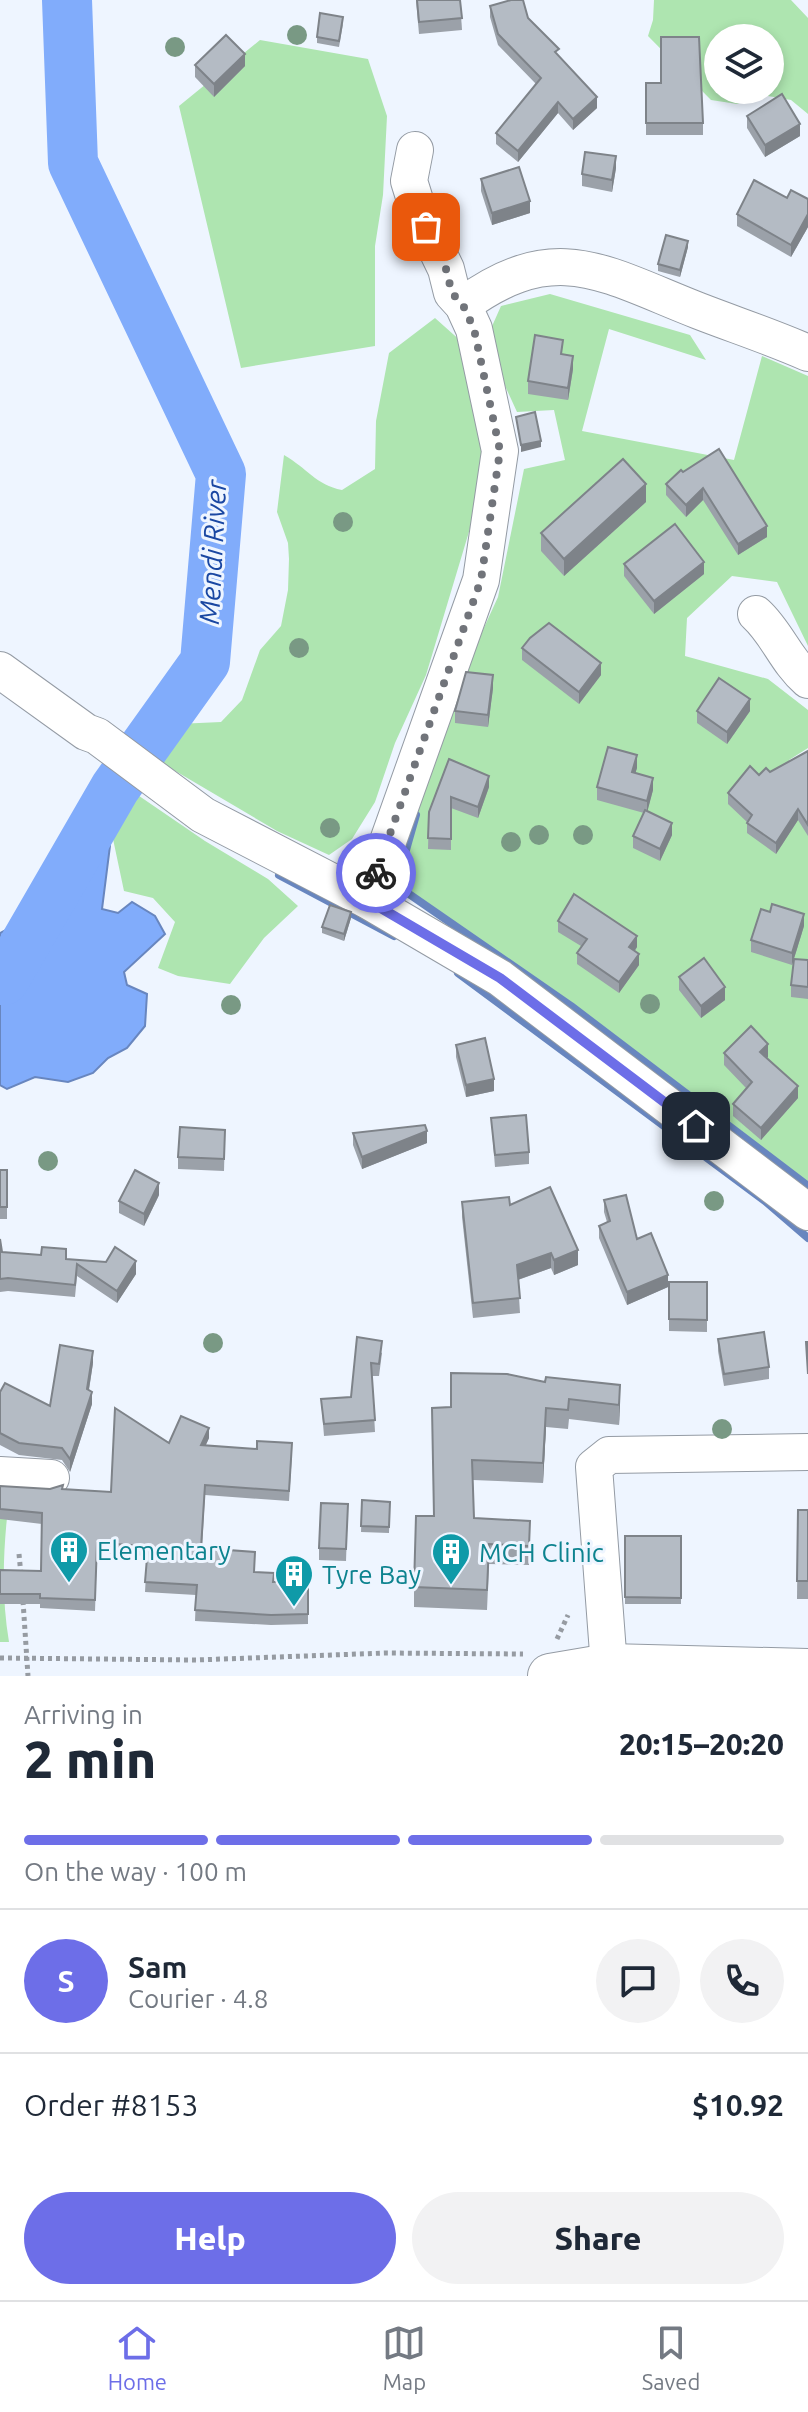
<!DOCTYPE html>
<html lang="en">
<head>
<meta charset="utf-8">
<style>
  body { margin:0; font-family:Ubuntu,sans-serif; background:#f2f2f3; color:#1f2937; height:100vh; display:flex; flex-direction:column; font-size:30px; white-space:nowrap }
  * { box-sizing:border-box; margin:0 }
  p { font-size:26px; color:#747a83 }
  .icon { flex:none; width:44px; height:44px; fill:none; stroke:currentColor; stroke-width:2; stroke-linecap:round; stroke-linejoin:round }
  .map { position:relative; height:1676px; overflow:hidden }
  .sheet { display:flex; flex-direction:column; background:#fff; flex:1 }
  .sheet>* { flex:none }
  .fabs { position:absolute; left:704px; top:24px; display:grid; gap:16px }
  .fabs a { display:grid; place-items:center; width:80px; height:80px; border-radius:50%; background:#fff; box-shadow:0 4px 12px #0003; font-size:40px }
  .pin { position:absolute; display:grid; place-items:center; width:68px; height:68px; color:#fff; margin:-34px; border-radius:16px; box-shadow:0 4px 12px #0006 }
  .courier { position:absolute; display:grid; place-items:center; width:80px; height:80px; margin:-40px; border:6px solid #6d6ee8; border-radius:50%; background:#fff; color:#222; box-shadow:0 2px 10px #0007 }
  .overview em { font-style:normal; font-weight:800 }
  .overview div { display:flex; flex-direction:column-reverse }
  .overview { display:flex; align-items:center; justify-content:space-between; height:136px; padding:0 24px }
  h1 { font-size:52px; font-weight:800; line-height:60px }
  .bar { display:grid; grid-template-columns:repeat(4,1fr); gap:12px 8px; align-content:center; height:96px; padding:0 24px }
  .bar i { height:10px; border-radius:6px; background:#e0e1e3 }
  .bar .active { background:#6d6ee8 }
  .bar p { grid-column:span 4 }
  .line { display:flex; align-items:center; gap:20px; padding:0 24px; border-top:2px solid #e0e1e3 }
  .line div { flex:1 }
  .round { display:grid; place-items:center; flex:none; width:84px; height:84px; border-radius:42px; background:#f2f2f3 }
  .cta { display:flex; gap:16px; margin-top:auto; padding:16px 24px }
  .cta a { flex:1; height:92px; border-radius:48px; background:#6d6ee8; color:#fff; font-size:32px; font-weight:800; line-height:92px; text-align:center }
  .cta a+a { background:#f2f2f3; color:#1f2937 }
  .dock { display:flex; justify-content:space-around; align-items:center; height:112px; border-top:2px solid #e0e1e3; background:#fff; font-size:22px; color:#747a83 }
  .dock a { display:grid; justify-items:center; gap:4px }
  .dock .active { color:#6d6ee8 }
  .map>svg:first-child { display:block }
  .green { fill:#aee5b0; fill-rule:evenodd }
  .water { fill:#81acfb; stroke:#6886bf; stroke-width:2 }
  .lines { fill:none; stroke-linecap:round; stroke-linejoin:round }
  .stream { stroke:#6886bf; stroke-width:8 }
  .river { stroke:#81acfb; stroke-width:50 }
  .minor-casing { stroke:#949ba4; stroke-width:38 }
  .major-casing { stroke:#949ba4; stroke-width:46 }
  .path { stroke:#969ba2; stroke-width:5; stroke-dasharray:4 4; stroke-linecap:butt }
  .minor { stroke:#fff; stroke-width:36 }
  .major { stroke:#fff; stroke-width:44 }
  .tree { fill:#799984 }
  .wall { fill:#9ba1a9 }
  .shaded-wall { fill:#7e8389 }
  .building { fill:#b4bbc4; stroke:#7e8389; stroke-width:2 }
  .done { stroke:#71747a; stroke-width:8; stroke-dasharray:0 14.4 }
  .route { stroke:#6d6ee8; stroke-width:10 }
  .labels { text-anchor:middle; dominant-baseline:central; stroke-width:6; stroke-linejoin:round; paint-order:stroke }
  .culture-label { font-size:26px; fill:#0d838f; stroke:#eef5ff; text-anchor:start }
  .water-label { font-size:28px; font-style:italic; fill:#1a47a2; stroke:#eef5ff }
</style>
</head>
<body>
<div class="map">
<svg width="808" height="1676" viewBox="0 0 808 1676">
  <rect width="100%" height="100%" fill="#eef5ff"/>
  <g class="green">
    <path d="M654,0H791L808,18V114L791,100L762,95L737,104L711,100L648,36L653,20ZM718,38H770V90H718Z"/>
    <path d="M260,40L368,59L387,116L383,195L375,246V346L241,368L179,106Z"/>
    <path d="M550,294L690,335L706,360L609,329L582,431L734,460L762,356L808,376V646L777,582L732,576L687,618L685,656L768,679L808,710V748L789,760L808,804V1188L571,1006L396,885L418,808L476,645L498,597L524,469L565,460L554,410L517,412L485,342L501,306Z"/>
    <path d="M435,318L463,343L485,451L474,515L426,675L395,743L375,802L352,839L329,855L277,831L155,759L145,733L177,724L221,722L242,700L260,650L281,626L288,590L289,559L288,543L277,512L284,455C307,468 316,485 342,490L375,469L376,421L389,353Z"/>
    <path d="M126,787L205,841L268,879L298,906L264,938L230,984L178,976L158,968L175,922L153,898L124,891L109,820Z"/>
    <path d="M0,1483H11C4,1536 0,1589 9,1642H0Z"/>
  </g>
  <path class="water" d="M88,796L110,846L102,909L118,913L132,902L155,916L165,934L124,972L127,985L147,994L145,1026L127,1048L108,1058L93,1073L68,1082L35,1077L7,1089L0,1085V933L8,929L55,870Z"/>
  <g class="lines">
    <g class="stream">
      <path d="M416,815L396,885L571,1006L808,1186"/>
      <path d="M279,875L394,936"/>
      <path d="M458,973L765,1201L808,1238"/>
    </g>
    <path class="river" d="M0,980H4L115,788L205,662L221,474L73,163L67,0"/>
    <defs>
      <g id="minor">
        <path d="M463,305C556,237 604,274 699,311C735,325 772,337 808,353"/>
        <path d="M756,614C777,633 786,661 808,680"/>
        <path d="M0,670L86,732L97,736L203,815L367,900L500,978L808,1212"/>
        <path d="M367,900L481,580L500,451L474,329L463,305L452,293L446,269L419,213L409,181L415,150"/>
        <path d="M0,1475L51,1478"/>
        <path d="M609,1666L594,1467L609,1455L808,1452"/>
      </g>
      <path id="major" d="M550,1676L609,1666L808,1671"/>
    </defs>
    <use href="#minor" class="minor-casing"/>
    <use href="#major" class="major-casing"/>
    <g class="path">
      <path d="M19,1554L21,1575"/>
      <path d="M23,1601L28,1676"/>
      <path d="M557,1639L568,1615"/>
      <path d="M0,1658L196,1660L386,1653L523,1654"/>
    </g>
    <use href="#minor" class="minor"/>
    <use href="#major" class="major"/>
  </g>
  <g class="tree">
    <circle cx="297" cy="35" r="10"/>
    <circle cx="175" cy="47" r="10"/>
    <circle cx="343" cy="522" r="10"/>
    <circle cx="299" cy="648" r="10"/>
    <circle cx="330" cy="828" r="10"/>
    <circle cx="539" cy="835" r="10"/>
    <circle cx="583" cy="835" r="10"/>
    <circle cx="511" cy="842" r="10"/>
    <circle cx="650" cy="1004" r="10"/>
    <circle cx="231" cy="1005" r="10"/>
    <circle cx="709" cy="1108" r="10"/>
    <circle cx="48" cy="1161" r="10"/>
    <circle cx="714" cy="1201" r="10"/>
    <circle cx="213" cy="1343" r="10"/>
    <circle cx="722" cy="1429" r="10"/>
  </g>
  <g class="wall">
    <path d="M416,0H460L462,30L419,34Z"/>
    <path d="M490,6L528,18L559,56L597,108L573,130L558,113L518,162L496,144V133L536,84L498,45L490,17Z"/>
    <path d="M343,24L339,47L317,43V37Z"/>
    <path d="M195,65L245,66L214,97L195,77Z"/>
    <path d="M646,83H661L703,123V135H646Z"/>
    <path d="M747,116L800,136L765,157L747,128Z"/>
    <path d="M616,168L612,192L582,186V174Z"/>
    <path d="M481,179L530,213L492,225L481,191Z"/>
    <path d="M787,198L808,199V227L791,257L737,226V214Z"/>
    <path d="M688,247L680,277L658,271V264Z"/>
    <path d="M563,355L573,369L568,400L528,394V381Z"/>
    <path d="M681,470L767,537L738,555L703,500L686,517L666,495V484Z"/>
    <path d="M646,502L564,576L541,551V533Z"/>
    <path d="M624,564L704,574L654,614L624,576Z"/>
    <path d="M522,648L601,675L579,704L522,660Z"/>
    <path d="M493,688L488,727L455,723V711Z"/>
    <path d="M697,711H750L727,744L697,723Z"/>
    <path d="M808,751V836L798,820L776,854L747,833V822L728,804V793L759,775L770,772Z"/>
    <path d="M449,759L489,787L478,818L451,808V850L428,849L429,812Z"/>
    <path d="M637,768L635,773L653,790L647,811L672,835L660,861L633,848V836L644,813L597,800V787Z"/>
    <path d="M351,918L344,941L322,933V927Z"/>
    <path d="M558,921L637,947L635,951L639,965L619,993L577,964V953L581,946L558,932Z"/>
    <path d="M804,926L792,965L751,952V940Z"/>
    <path d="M808,960V999L791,997V985Z"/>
    <path d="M679,977L725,1000L701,1018L679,990Z"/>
    <path d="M456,1045L494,1091L466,1097L456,1057Z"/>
    <path d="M724,1053L768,1057L766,1058L798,1098L761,1140L733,1116V1104L746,1088L724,1065Z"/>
    <path d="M491,1118L529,1152V1164L495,1167Z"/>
    <path d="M225,1130L224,1171L178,1169V1157Z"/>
    <path d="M353,1133L427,1143L362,1169L353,1145Z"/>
    <rect x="0" y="1170" width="7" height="49"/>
    <path d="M159,1195L144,1226L119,1213V1201Z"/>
    <path d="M604,1200L637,1239L668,1287L627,1305L599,1238V1226L607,1222L604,1212Z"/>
    <path d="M462,1202L510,1205L578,1265L554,1275L551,1268L518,1280L520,1313L473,1318L462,1217Z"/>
    <path d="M0,1239L2,1252L66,1259L136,1274L117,1303L77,1276L75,1297L8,1291L0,1292Z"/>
    <path d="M669,1282H707V1332L669,1331Z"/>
    <path d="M357,1337L382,1353L379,1376H372L375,1432L324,1436L321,1399L351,1397Z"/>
    <path d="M718,1339L769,1367V1379L724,1386L718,1351Z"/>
    <path d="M93,1363L89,1390L92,1404L70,1472L62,1460L19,1455L0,1445V1392L50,1406Z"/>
    <path d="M451,1373L620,1404L619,1425L569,1419L568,1429L546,1427L543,1483L473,1480L474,1518L530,1540L529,1565L489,1564L487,1610L414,1607V1587L434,1516L451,1407Z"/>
    <path d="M209,1438L205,1446L292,1454L289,1501L205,1495L202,1548L254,1572L274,1582L308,1581V1624L271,1625L195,1621L196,1595L145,1592L147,1556L97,1553L95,1611L40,1608V1604H0V1570L41,1571L42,1524L0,1519V1486L111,1492L169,1443Z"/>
    <path d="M362,1500L390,1502L389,1533L361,1532Z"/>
    <path d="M348,1504L346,1561L319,1560V1548Z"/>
    <path d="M798,1510H808V1599H797Z"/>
    <rect x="625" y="1536" width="56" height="68"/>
  </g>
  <g class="shaded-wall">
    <path d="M245,54V66L214,97V84Z"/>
    <path d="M597,97V108L573,130V119Z"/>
    <path d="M558,102V113L518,162V151Z"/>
    <path d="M800,124V136L765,157V145Z"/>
    <path d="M616,156V168L612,192V180Z"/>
    <path d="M530,201V213L492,225V213Z"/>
    <path d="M808,214V227L791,257V245Z"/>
    <path d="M688,241V247L680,277V270Z"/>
    <path d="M573,356V369L568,400V388Z"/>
    <path d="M541,441V447L521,452V445Z"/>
    <path d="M646,484V502L564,576V559Z"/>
    <path d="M703,488V500L686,517V505Z"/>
    <path d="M767,526V537L738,555V544Z"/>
    <path d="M704,562V574L654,614V601Z"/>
    <path d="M601,663V675L579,704V692Z"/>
    <path d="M493,675V688L488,727V715Z"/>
    <path d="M750,699V711L727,744V732Z"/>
    <path d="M637,755V768L632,784V772Z"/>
    <path d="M489,776V787L478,818V807Z"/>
    <path d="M653,778V790L647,813V801Z"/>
    <path d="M798,809V820L776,854V843Z"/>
    <path d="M672,823V835L660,861V849Z"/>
    <path d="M351,912V918L344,941V934Z"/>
    <path d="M804,914V926L792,965V953Z"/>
    <path d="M637,936V947L629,958V947Z"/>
    <path d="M639,954V965L619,993V982Z"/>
    <path d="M725,987V1000L701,1018V1006Z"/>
    <path d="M768,1044V1057L760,1065V1052Z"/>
    <path d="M494,1079V1091L466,1097V1085Z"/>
    <path d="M798,1086V1098L761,1140V1128Z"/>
    <path d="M427,1131V1143L362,1169V1157Z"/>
    <path d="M159,1183V1195L144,1226V1214Z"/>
    <path d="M578,1250V1265L554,1275V1260Z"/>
    <path d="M551,1253V1268L517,1280V1265Z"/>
    <path d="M136,1261V1274L117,1303V1291Z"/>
    <path d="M668,1275V1287L627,1305V1292Z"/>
    <path d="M93,1351V1363L87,1401V1389Z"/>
    <path d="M620,1385V1404L619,1425V1405Z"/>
    <path d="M92,1392V1404L70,1472V1459Z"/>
    <path d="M546,1408V1427L543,1483V1463Z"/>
    <path d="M209,1428V1438L201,1456V1445Z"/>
  </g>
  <g class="building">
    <path d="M417,0H460L462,18L419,22Z"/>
    <path d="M511,0H523L528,18L559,49L555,52L597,97L573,119L558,102L518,151L496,133L541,78L498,34L490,6Z"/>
    <path d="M320,13L343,17L339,41L317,37Z"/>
    <path d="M226,35L245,54L214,84L195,65Z"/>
    <path d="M661,37H699L703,123H646V83H661Z"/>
    <path d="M782,94L800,124L765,145L747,116Z"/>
    <path d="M585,152L616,156L612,180L582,174Z"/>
    <path d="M519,167L530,201L492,213L481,179Z"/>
    <path d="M754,180L787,198L791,190L808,199V214L791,245L737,214Z"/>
    <path d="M666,235L688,241L680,270L658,264Z"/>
    <path d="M535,335L563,340L561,354L573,356L568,388L528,381Z"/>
    <path d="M535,412L541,441L521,445L516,417Z"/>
    <path d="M719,449L767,526L738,544L703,488L686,505L666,484L681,470L683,472Z"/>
    <path d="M623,459L646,484L564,559L541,533Z"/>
    <path d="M675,524L704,562L654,601L624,564Z"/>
    <path d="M549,623L601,663L579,692L522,648L530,638Z"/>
    <path d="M466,672L493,675L488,715L455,711Z"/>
    <path d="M719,678L750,699L727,732L697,711Z"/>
    <path d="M608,747L637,755L632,772L653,778L647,801L597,787Z"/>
    <path d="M808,751V825L798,809L776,843L747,823L752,815L728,793L750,766L759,775L766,768L770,772Z"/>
    <path d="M449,759L489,776L478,807L451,797V839L428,838L429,812Z"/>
    <path d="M645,810L672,823L660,849L633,836Z"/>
    <path d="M574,894L637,936L629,947L639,954L619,982L577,953L587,939L558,921Z"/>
    <path d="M772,904L804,914L792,953L751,940L761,909L770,912Z"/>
    <path d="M330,905L351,912L344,934L322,927Z"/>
    <path d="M704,958L725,987L701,1006L679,977Z"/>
    <path d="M794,959L808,960V987L791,985Z"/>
    <path d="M751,1026L768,1044L760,1052L798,1086L761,1128L733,1104L752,1082L724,1053Z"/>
    <path d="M485,1038L494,1079L466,1085L456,1045Z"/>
    <path d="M526,1115L529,1152L495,1155L491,1118Z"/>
    <path d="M425,1125L427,1131L362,1157L353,1133Z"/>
    <path d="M180,1127L225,1130L224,1159L178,1157Z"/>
    <rect x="0" y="1170" width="7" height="37"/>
    <path d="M135,1170L159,1183L144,1214L119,1201Z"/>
    <path d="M550,1187L578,1250L554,1260L551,1253L517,1265L520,1298L473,1303L462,1202L509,1197L510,1205Z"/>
    <path d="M626,1195L637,1239L651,1233L668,1275L627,1292L599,1226L610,1221L604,1200Z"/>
    <path d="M0,1239L2,1252L41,1255L42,1247L66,1249V1259L106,1262L115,1247L136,1261L117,1291L77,1264L75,1285L8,1278L0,1279Z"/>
    <path d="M669,1282H707V1320L669,1319Z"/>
    <path d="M764,1332L769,1367L724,1374L718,1339Z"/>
    <path d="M357,1337L382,1341L379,1364L371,1363L375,1420L324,1424L321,1399L351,1397Z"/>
    <path d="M806,1342H808V1374Z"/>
    <path d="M60,1345L93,1351L87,1389L92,1392L70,1459L62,1448L19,1443L0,1433V1392L5,1383L50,1406Z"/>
    <path d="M451,1373L507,1374L545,1382L546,1377L620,1385L619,1405L569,1399L568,1410L546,1408L543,1463L472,1460L474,1518L530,1521L529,1546L489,1544L487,1590L414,1587L416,1516H434L432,1408L451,1407Z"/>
    <path d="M115,1408L169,1443L181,1416L209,1428L201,1445L257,1449V1441L292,1443L289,1491L205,1485L201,1548L255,1552L254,1572L274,1573L273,1582L308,1581V1614L271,1615L195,1610L197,1585L145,1582L148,1546L97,1543L95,1600L40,1598V1594H0V1570L41,1571L42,1513L0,1509V1486L50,1489L63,1485L62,1489L111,1492Z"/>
    <path d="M362,1500L390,1502L389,1527L361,1526Z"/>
    <path d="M321,1503L348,1504L346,1549L319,1548Z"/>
    <path d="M798,1510H808V1581H797Z"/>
    <path d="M625,1536H681V1598L625,1597Z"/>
  </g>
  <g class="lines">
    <path class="done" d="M376,873L481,580L500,451L474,329L463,305L452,293L446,269L426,227"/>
    <path class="route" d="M376,873L367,900L500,978L696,1126"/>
  </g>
  <defs>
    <symbol id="building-pin" viewBox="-11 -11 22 30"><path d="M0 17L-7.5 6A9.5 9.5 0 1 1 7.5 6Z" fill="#0f9aa8" stroke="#eef5ff"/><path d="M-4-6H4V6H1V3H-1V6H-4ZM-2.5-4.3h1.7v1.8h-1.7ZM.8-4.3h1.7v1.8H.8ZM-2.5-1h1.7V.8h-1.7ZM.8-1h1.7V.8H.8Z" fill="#fff"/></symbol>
  </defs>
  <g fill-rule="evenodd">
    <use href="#building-pin" x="47" y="1528" width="44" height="60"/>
    <use href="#building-pin" x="429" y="1530" width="44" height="60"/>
    <use href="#building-pin" x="272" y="1552" width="44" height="60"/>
  </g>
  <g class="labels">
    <g class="culture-label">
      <text x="97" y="1550">Elementary</text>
      <text x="479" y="1552">MCH Clinic</text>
      <text x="322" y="1574">Tyre Bay</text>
    </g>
    <g class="water-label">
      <text transform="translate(212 552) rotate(-87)">Mendi River</text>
    </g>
  </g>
</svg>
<div class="fabs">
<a><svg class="icon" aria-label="layers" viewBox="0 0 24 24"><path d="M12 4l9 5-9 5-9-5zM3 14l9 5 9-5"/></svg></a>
</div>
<div class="pin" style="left:426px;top:227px;background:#ea580c"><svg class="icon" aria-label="bag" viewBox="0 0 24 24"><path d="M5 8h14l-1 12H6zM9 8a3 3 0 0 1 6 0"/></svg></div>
<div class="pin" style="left:696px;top:1126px;background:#1f2937"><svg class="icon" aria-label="home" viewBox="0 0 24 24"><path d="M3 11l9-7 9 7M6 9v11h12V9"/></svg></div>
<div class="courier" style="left:376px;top:873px"><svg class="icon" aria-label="bike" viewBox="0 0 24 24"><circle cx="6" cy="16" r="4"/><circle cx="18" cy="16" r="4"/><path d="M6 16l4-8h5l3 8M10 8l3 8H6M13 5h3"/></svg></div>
</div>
<section class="sheet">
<div class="overview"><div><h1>2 min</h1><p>Arriving in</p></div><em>20:15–20:20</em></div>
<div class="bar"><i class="active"></i><i class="active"></i><i class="active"></i><i></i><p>On the way · 100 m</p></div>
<div class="line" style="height:144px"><b class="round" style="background:#6d6ee8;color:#fff">S</b><div><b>Sam</b><p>Courier · 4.8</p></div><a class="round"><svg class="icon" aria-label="chat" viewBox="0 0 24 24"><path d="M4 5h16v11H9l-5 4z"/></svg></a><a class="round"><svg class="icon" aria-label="phone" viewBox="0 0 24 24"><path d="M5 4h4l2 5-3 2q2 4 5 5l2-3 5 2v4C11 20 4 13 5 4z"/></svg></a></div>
<div class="line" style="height:104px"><div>Order #8153</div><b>$10.92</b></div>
<div class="cta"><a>Help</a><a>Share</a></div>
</section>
<nav class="dock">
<a class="active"><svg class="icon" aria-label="home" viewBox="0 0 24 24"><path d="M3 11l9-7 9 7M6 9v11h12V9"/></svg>Home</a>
<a><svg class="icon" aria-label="map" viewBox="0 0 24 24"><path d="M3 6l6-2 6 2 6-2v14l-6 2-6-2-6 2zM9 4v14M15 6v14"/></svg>Map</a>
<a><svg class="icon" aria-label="saved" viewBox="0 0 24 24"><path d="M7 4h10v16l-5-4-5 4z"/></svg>Saved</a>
</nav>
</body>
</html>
